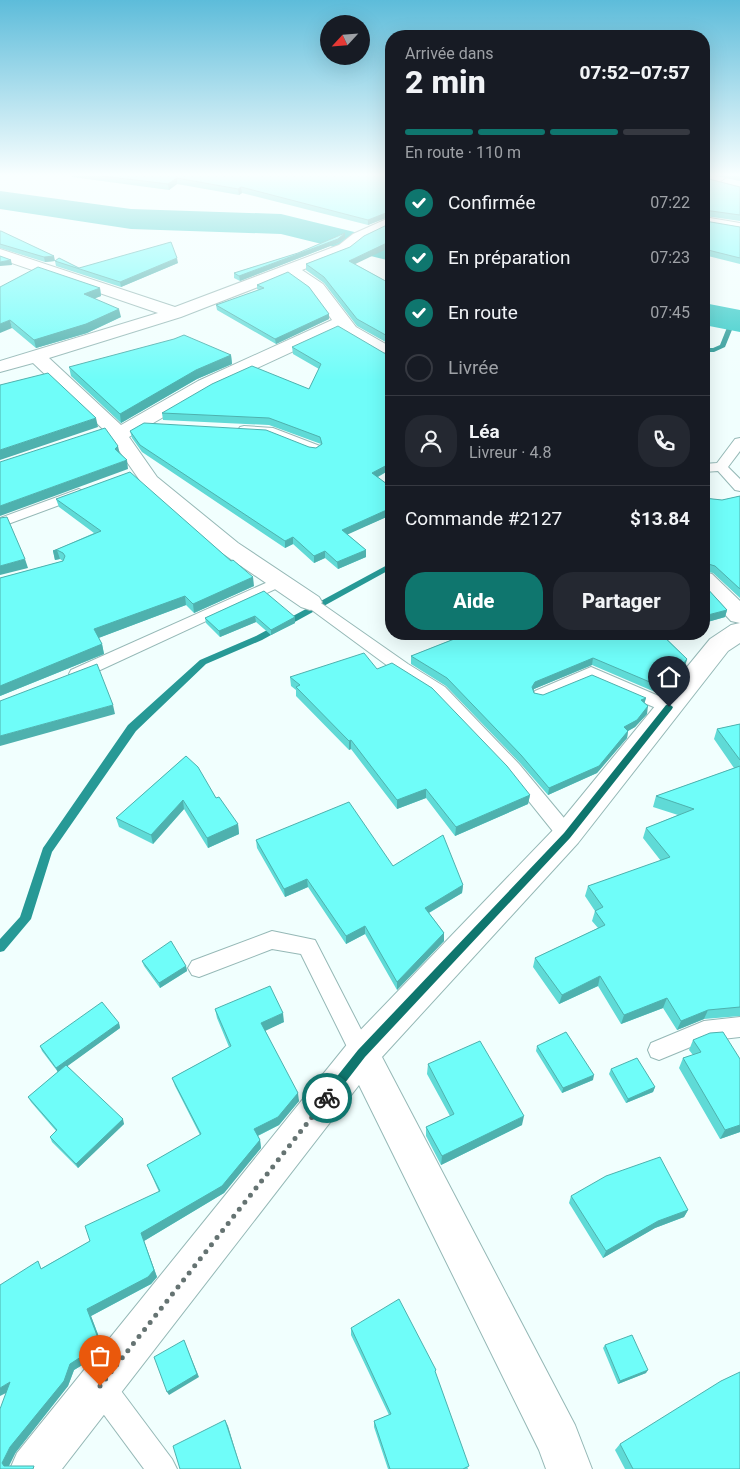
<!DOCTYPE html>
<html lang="fr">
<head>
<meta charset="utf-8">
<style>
  body { margin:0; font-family:Roboto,sans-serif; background:#242831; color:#f1f3f6; height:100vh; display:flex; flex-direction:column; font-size:19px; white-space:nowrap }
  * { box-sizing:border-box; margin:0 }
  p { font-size:16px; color:#9ea1a6 }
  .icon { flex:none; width:28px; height:28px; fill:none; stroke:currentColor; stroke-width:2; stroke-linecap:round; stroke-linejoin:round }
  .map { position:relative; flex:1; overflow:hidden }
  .details { position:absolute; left:385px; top:30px; width:325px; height:610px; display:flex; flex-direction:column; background:#171b24; border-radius:20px; box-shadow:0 5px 20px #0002 }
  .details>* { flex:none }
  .needle { width:32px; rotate:244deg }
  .buttons { position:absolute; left:320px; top:15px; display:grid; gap:10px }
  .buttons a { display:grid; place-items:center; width:50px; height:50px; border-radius:50%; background:#171b24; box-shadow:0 5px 20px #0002; font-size:25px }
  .pin { position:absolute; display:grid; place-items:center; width:42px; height:42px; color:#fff; margin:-51px -21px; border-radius:50% 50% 50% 0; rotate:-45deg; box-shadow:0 0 5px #0007 }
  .pin .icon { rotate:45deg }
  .courier { position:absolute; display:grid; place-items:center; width:50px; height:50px; margin:-25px; border:4px solid #0f766e; border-radius:50%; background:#fff; color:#222; box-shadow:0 1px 6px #0007 }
  .headline em { font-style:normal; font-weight:800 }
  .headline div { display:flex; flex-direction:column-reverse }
  .headline { display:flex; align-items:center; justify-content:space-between; height:85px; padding:0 20px }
  h1 { font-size:32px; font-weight:800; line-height:38px }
  .bar { display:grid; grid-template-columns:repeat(4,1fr); gap:8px 5px; align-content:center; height:60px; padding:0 20px }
  .bar i { height:6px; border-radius:4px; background:#363941 }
  .bar .selected { background:#0f766e }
  .bar p { grid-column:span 4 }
  .line { display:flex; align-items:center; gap:12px; padding:0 20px; border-top:1px solid #363941 }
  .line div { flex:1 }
  .round { display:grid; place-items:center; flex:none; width:52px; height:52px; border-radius:20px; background:#242831 }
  ol { padding:0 20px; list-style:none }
  li { display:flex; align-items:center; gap:15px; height:55px }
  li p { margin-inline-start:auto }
  li .icon { padding:5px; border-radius:50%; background:#0f766e; color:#fff; stroke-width:4 }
  li:last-child { color:#9ea1a6 }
  li i { width:28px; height:28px; border:2px solid #363941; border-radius:50% }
  .button { display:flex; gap:10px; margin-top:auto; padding:10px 20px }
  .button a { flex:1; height:58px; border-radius:20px; background:#0f766e; color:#fff; font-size:20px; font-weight:800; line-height:58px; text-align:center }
  .button a+a { background:#242831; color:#f1f3f6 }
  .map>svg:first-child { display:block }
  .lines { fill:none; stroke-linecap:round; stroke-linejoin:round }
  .stream { fill:#279996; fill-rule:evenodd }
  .river { fill:#2cc9c6; fill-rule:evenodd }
  .service-casing { stroke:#95b8b6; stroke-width:2 }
  .minor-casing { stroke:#95b8b6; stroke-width:2 }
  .service { fill:#fff; fill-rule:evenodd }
  .minor { fill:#fff; fill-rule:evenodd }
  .wall { fill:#5fdad6 }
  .shaded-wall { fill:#4eb1ae }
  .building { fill:#6ffdf9; stroke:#4eb1ae }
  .route { fill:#0f766e }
  .done { stroke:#657372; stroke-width:5; stroke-dasharray:0 9 }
</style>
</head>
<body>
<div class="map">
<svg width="740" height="1469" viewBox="0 0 740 1469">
  <rect width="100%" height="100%" fill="#f1fffe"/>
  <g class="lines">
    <g class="stream">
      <path d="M733,318L736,320L725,347L714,352H704V348H713L720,345L730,320Z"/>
      <path d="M391,563V569L262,640L206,664L136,731L52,852L31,919L4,951L0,952V939L20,917L43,848L128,725L200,660L256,636Z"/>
    </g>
    <g class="river">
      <path d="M0,191L131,209L281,214L391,241V261L281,234L131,229L0,209Z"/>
      <path d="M704,303L740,310V332L704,325Z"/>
    </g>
    <defs>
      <g id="service">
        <path d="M244,426L273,428L320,446L321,449L315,453L267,435L240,433L238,430L240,427Z"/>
        <path d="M740,438V451L728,467L740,479V491L735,490L718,471L704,472V464L717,463L735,439Z"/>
        <path d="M79,489L86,493L84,496L0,527V518Z"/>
        <path d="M279,577L284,579L287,582L284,585L83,678L77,680L71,678L69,674L71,670Z"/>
        <path d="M310,597L315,599L408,664L445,687L519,764L574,830L577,835L574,840L567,842L560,840L507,774L433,695L396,672L305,605L302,602L305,599Z"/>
        <path d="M591,667L675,703L678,707L675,711L669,713L663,711L591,680L541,701L535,699L533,695L535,691Z"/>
        <path d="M272,931L315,940L370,1047L373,1054L370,1061L362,1064L354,1061L301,954L272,949L199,977L192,975L188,968L192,961Z"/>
        <path d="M740,1017V1037L705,1041L659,1060L651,1057L648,1050L651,1043L704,1021Z"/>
        <path d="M100,1372L110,1376L172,1459L177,1469H144L90,1396L86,1386L90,1376Z"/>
      </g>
      <g id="minor">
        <path d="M712,175H729L718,183L709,197L704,198V184Z"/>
        <path d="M391,217V227L363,240L349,251L302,270L323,284L356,327L391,347V359L385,358L344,335L339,330L212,389L129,437L157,477L238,543L319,597L322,602L319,607L310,610L301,607L222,553L143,485L106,432L33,363L0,372V361L158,313L0,259V249L175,307L339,245L353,234ZM289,275L311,290L332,320L198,381L121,425L49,358L181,317Z"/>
        <path d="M704,217L740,223V231L704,225Z"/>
        <path d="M704,572L712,574L740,601V623L731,621L704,592Z"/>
        <path d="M740,623V643L728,651L578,843L382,1057L575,1425L592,1469H546L539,1450L359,1085L62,1469H10L17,1453L349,1042L556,827L710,639L731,625Z"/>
      </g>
    </defs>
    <use href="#service" class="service-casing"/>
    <use href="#minor" class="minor-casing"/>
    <use href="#service" class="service"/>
    <use href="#minor" class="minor"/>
  </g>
  <g class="wall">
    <path d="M72,175H391V216L368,225L242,193L239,195L177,184L169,190L72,177Z"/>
    <path d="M704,175L705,178L740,187V221L705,216V221L740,227V264L704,255Z"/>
    <path d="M711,175H740V181Z"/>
    <path d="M0,231L55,261L79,268L178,263L121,287L56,266L55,261L45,262L0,248Z"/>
    <path d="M345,238L338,243L240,281L234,278V273L298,253Z"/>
    <path d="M350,247L355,264L391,284V345L357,326L324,283L306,270V264Z"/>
    <path d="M257,285L329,314V319L276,344L217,310L216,305L259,290L257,289Z"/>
    <path d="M0,287L100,288L101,296L95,298L121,317L87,333L36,348L12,328Z"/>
    <path d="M292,347L391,354V469L378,477L391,515L347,534L366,550V557L338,569L325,558L314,563L293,544L285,548L142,452L132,438L130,431L316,448L321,444L269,425L163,420L162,413L309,389L319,369L293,354Z"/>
    <path d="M231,355L232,364L197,379L121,423L71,376L69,367Z"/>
    <path d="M740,496V598L713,573L705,571V586L727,610L725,617L704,623V498L722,500Z"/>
    <path d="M56,499L254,586L194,613L186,605L98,638L102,644L104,654L0,696V578L63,561L60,559L55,560L53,551L94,533L59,507Z"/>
    <path d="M264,591L295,623L271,635L256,622L220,637L206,623L205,618Z"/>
    <path d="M458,634H668L663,635L687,659L685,666L662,695L592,665L534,689V693L543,695L646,698L644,703L647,714L635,727L628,731L627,738L597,773L548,795L520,763L446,686L411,664V656L461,636Z"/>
    <path d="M377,669L530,795L528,804L455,836L426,798L397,809L351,749L349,750L296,696V690L291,686L290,677Z"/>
    <path d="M740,724V1016L704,1019L677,1030L663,1008L621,1024L598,986L559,1004L533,967L535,958L598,928L592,921L595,911L585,896L588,886L661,861L643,838L646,828L678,815L653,807L656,796L734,768L714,739L717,729Z"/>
    <path d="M186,756L216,798L238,824L239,834L208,848L184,809L153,844L119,827L116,818Z"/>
    <path d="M256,840L393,866L463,885L462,893L429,913L444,933V941L397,990L365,934L346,944L308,887L285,897L257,848Z"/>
    <path d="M142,961L186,966L187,971L160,988L144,966Z"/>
    <path d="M215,1009L284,1022L265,1030L299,1101L279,1125L258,1136L260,1140L261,1148L224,1193L144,1241L157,1277L151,1284L91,1316L102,1345L89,1361L74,1370L68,1386L16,1452L0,1469L6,1393L42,1268L90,1241L159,1192L147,1165L200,1135L175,1086L172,1078L229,1047L217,1018Z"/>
    <path d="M119,1023L120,1028L67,1066L124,1124L78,1168L52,1142L50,1137L56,1131L31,1102L28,1097L58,1072L42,1051L40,1046Z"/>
    <path d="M693,1040L740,1059V1132L720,1139L679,1068L683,1058L693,1055L689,1050Z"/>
    <path d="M537,1046L593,1080L562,1093L536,1051Z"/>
    <path d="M428,1064L522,1125L441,1165L426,1136V1127L450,1116L427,1074Z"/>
    <path d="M611,1069L655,1087L653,1092L626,1103L609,1074Z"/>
    <path d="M571,1196L688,1210L684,1217L655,1228L603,1258L569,1203Z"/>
    <path d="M351,1328L436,1374L468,1469H388L374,1427V1421L389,1415L351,1335Z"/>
    <path d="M605,1345L646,1373L618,1384L603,1348Z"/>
    <path d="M620,1444L740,1469H625L615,1450Z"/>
  </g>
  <g class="shaded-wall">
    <path d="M177,178V184L169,190L168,184Z"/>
    <path d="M241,187L242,193L239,195L238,189Z"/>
    <path d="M391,211V216L368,225V220Z"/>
    <path d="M345,233V238L338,243L240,281L239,276L338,239Z"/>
    <path d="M391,241V247L349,267V261Z"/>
    <path d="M54,256L55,261L45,262L44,257Z"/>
    <path d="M177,258L178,263L121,287L120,282Z"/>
    <path d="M11,260L12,265L0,266V262Z"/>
    <path d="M100,288L101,296L86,302L84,294Z"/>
    <path d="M119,309L121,317L87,333L36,348L34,340Z"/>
    <path d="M329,314V319L276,344L275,339Z"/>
    <path d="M10,320L12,328L0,333V324Z"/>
    <path d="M231,355L232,364L197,379L121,423L120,414L196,370Z"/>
    <path d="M96,418L98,427L0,460V450Z"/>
    <path d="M118,446L120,455L115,449Z"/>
    <path d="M127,460L128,469L0,516V506Z"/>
    <path d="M391,463V469L372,480V473Z"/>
    <path d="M391,508V515L342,537V530Z"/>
    <path d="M293,537V544L285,548V541Z"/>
    <path d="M57,550L60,559L55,560L53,551Z"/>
    <path d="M366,550V557L338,569L337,562Z"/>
    <path d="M325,551V558L314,563V556Z"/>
    <path d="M25,559L28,568L0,575V566Z"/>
    <path d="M253,577L254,586L194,613L193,604Z"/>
    <path d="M185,596L186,605L96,639L94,629Z"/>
    <path d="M727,610L725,617L704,623V616Z"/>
    <path d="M255,616L256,622L220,637L219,631Z"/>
    <path d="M295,617V623L271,635V630Z"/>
    <path d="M102,644L104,654L0,696V686Z"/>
    <path d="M593,658L592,665L534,689L531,694L532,687L535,682Z"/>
    <path d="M687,659L685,666L662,695L664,688Z"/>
    <path d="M646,698L644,705L641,700Z"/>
    <path d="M113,705L115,714L0,746V736Z"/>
    <path d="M648,706L647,714L635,727L628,731L627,738L597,773L548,795L549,788Z"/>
    <path d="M351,740V749L349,750V741Z"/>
    <path d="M426,789V798L397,809V800Z"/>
    <path d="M530,795L528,804L455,836L456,827Z"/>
    <path d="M183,800L184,809L153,844L151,835Z"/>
    <path d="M238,824L239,834L208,848L207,838Z"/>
    <path d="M307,879L308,887L285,897L284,889Z"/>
    <path d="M463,885L462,893L425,915V908Z"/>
    <path d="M365,926V934L346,944V936Z"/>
    <path d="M444,933V941L397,990V982Z"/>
    <path d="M186,966L187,971L160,988L159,983Z"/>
    <path d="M600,976L598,986L559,1004L562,995Z"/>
    <path d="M667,998L663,1008L621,1024L624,1015Z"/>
    <path d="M708,1010L704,1019L677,1030L681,1021Z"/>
    <path d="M283,1013L284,1022L263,1032L261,1023Z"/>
    <path d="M119,1023L120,1028L58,1073L56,1068Z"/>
    <path d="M594,1075L593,1080L562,1093L563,1088Z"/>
    <path d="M655,1087L653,1092L626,1103L628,1099Z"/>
    <path d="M298,1093L299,1101L279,1125L255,1137L254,1129Z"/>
    <path d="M524,1116L522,1125L441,1165L442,1156Z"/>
    <path d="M123,1119L124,1124L78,1168L76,1164Z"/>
    <path d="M740,1125V1132L720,1139L725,1130Z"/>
    <path d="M260,1140L261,1148L224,1193L144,1241L157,1277L151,1284L91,1316L102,1345L89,1361L74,1370L68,1386L16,1452L8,1468L4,1466L2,1463L10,1447L87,1309L141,1233Z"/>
    <path d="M688,1210L684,1217L655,1228L603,1258L606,1251L658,1221Z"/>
    <path d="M185,1343L199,1377L169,1395L167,1392Z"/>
    <path d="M648,1370L646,1373L618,1384L620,1381Z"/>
    <path d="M10,1382L16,1388L0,1396V1388Z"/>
    <path d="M225,1420L228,1426L241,1469Z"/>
  </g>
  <g class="building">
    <path d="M94,175H391V211L368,220L241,187L238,189L177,178L168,184Z"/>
    <path d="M704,175L705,178L740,187V215L704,210L705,221L740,227V258L704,249Z"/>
    <path d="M391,223V241L349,261L391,284V338L357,319L324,277L306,264L350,247L364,236Z"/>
    <path d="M0,231H1L54,256L44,257L0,244Z"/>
    <path d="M345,233L338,239L239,276L234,273L298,253Z"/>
    <path d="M171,242L177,258L120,282L55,261L59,258L79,268Z"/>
    <path d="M0,256L11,260L0,262Z"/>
    <path d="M38,267L100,288L84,294L119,309L86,324L34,340L10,320L0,324V287Z"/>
    <path d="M288,272L309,287L329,314L275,339L216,305L264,288L257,285Z"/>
    <path d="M338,326L384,353L391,354V463L372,473L391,487V508L342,530L366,550L337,562L325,551L314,556L293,537L285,541L140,445L130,431L144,423L266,430L309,447L316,448L322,444L320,437L269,418L162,413L212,384L252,366L309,389L321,364L292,347Z"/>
    <path d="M184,335L231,355L196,370L120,414L69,367L174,339Z"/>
    <path d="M48,373L96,418L0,450V385Z"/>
    <path d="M105,428L118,446L115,449L127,460L0,506V462Z"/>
    <path d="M130,472L231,561L233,560L253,577L193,604L185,596L94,629L102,644L0,686V578L63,561L65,556L63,553L57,550L53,551L101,531L56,499Z"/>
    <path d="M740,496V589L715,566L705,563V586L727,610L704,616V498L722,500Z"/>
    <path d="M7,517L25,559L0,566V518Z"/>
    <path d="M264,591L295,617L271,630L255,616L219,631L205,618Z"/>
    <path d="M467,634H661L687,659L664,688L593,658L535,682L532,687L534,693L543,695L592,675L646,698L641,700L648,706L637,720L624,727L628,731L599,766L549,788L521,755L447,678L411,656Z"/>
    <path d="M364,653L377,669L392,663L432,688L507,766L530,795L456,827L426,789L397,800L351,740L349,741L296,687L300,685L290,677Z"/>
    <path d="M97,664L113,705L0,736V701Z"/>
    <path d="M740,724V760L717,729Z"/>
    <path d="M186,756L198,767L216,798L219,797L238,824L207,838L183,800L151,835L116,818Z"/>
    <path d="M740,766V1007L708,1010L681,1021L667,998L624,1015L600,976L562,995L535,958L605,925L595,911L603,907L588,886L670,857L646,828L694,809L656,796Z"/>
    <path d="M349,802L393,866L443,835L463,885L425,908L444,933L397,982L365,926L346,936L307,879L284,889L256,840Z"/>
    <path d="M171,941L186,966L159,983L142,961Z"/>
    <path d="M270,986L283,1013L261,1023L298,1093L278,1117L254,1129L260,1140L222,1186L141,1233L154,1270L148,1277L87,1309L98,1338L84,1355L70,1364L64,1381L10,1447L2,1463L4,1466H34L33,1469H0V1409L10,1382L0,1388V1285L38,1261L41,1269L90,1241L85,1226L160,1191L147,1165L201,1134L172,1078L231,1046L215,1009Z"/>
    <path d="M102,1002L119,1023L56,1068L40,1046Z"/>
    <path d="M566,1032L594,1075L563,1088L537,1046Z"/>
    <path d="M723,1032L740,1059V1125L725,1130L683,1058L701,1052L693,1040L710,1033Z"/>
    <path d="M480,1041L524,1116L442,1156L426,1127L454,1114L428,1064Z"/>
    <path d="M637,1058L655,1087L628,1099L611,1069Z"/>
    <path d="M66,1065L123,1119L76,1164L50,1137L57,1130L28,1097Z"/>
    <path d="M660,1157L688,1210L658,1221L606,1251L571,1196L606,1176Z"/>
    <path d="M399,1299L436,1370L435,1371L469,1466L463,1469H390L374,1421L391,1414L351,1328Z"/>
    <path d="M632,1335L648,1370L620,1381L605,1345Z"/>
    <path d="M184,1340L197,1374L167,1392L154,1357Z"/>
    <path d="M740,1372V1469H633L620,1444L721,1381Z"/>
    <path d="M225,1420L241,1469H180L173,1446Z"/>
  </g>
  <linearGradient id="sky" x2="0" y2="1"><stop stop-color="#5dbcda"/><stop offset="0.46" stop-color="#f9ffff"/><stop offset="1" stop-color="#f9ffff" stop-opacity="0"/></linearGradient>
  <rect width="740" height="380" fill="url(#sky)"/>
  <path class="route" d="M669,704L673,707L672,709L570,838L365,1057L331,1101L327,1103L323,1101L322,1098L323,1094L358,1050L564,833L666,705Z"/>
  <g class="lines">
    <path class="done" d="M100,1386L327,1098"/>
  </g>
</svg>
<div class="buttons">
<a><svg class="needle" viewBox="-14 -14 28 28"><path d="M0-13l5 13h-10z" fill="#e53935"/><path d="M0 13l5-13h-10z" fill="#9ea1a6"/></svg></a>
</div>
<div class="pin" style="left:100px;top:1386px;background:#ea580c"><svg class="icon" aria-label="bag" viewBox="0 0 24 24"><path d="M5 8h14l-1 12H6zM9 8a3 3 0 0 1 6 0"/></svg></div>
<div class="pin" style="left:669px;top:707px;background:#1f2937"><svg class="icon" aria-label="home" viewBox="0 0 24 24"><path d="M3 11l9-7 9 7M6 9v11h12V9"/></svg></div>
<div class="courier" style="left:327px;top:1098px"><svg class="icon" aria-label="bike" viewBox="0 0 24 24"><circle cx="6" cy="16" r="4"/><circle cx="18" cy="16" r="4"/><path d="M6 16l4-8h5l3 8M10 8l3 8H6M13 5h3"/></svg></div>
<section class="details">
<div class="headline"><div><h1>2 min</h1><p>Arrivée dans</p></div><em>07:52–07:57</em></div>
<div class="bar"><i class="selected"></i><i class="selected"></i><i class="selected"></i><i></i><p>En route · 110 m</p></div>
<ol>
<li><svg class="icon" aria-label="check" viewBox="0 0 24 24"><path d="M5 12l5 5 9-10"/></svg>Confirmée<p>07:22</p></li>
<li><svg class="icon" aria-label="check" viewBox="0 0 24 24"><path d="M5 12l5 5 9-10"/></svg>En préparation<p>07:23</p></li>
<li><svg class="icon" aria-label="check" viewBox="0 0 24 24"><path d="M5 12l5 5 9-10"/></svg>En route<p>07:45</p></li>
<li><i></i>Livrée</li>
</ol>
<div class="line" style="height:90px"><a class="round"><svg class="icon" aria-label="person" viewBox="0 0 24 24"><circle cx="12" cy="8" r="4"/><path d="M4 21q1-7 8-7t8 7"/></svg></a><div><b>Léa</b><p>Livreur · 4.8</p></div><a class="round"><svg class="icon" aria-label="phone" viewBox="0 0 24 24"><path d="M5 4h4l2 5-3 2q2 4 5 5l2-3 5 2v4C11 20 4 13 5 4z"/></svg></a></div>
<div class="line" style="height:65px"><div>Commande #2127</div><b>$13.84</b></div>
<div class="button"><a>Aide</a><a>Partager</a></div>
</section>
</div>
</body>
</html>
